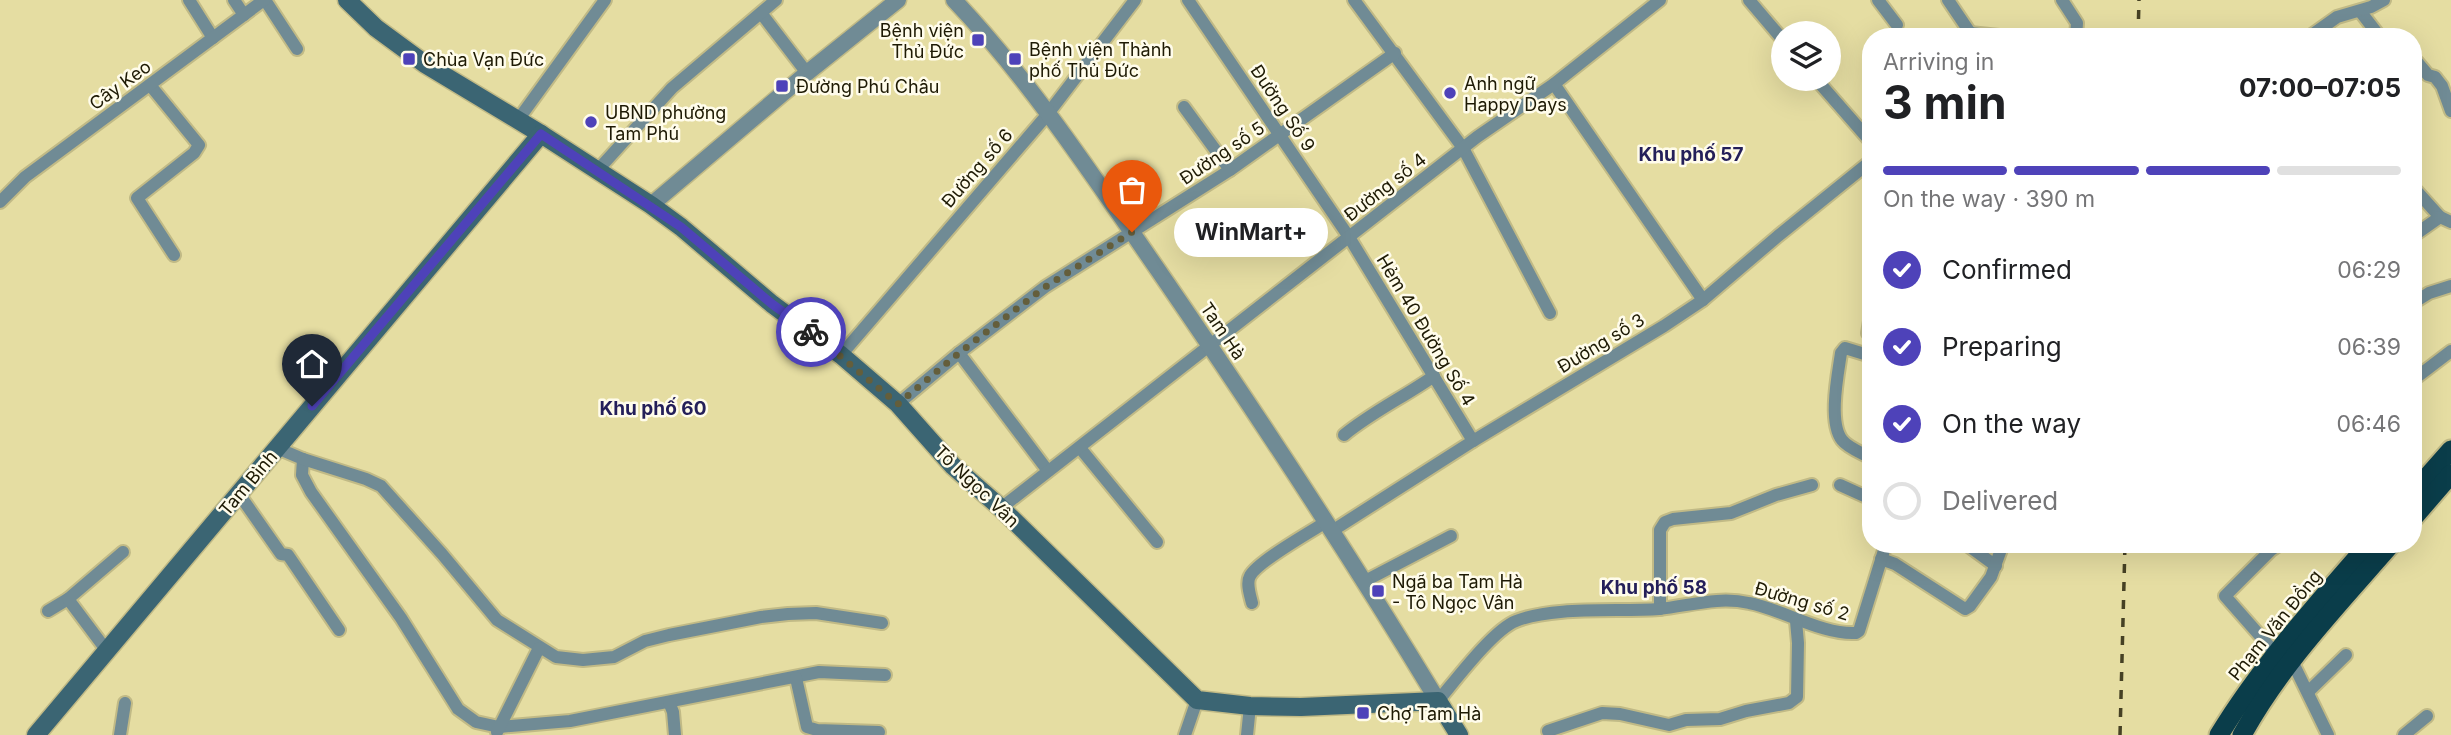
<!DOCTYPE html>
<html lang="en">
<head>
<meta charset="utf-8">
<style>
  body { margin:0; font-family:Inter,sans-serif; background:#f2f2f2; color:#202124; height:100vh; display:flex; flex-direction:column; font-size:26px; white-space:nowrap }
  * { box-sizing:border-box; margin:0 }
  p { font-size:23px; color:#757577 }
  .icon { flex:none; width:38px; height:38px; fill:none; stroke:currentColor; stroke-width:2; stroke-linecap:round; stroke-linejoin:round }
  .map { position:relative; flex:1; overflow:hidden }
  .drawer { position:absolute; left:1862px; top:28px; width:560px; height:525px; display:flex; flex-direction:column; background:#fff; border-radius:28px; box-shadow:0 7px 28px #0002 }
  .drawer>* { flex:none }
  .buttons { position:absolute; left:1771px; top:21px; display:grid; gap:14px }
  .buttons a { display:grid; place-items:center; width:70px; height:70px; border-radius:50%; background:#fff; box-shadow:0 7px 28px #0002; font-size:35px }
  .pin { position:absolute; display:grid; place-items:center; width:60px; height:60px; color:#fff; margin:-72px -30px; border-radius:50% 50% 50% 0; rotate:-45deg; box-shadow:0 0 7px #0007 }
  .pin .icon { rotate:45deg }
  .courier { position:absolute; display:grid; place-items:center; width:70px; height:70px; margin:-35px; border:5px solid #4e42b9; border-radius:50%; background:#fff; color:#222; box-shadow:0 2px 9px #0007 }
  .bubble { position:absolute; height:49px; border-radius:24px; background:#fff; box-shadow:0 7px 28px #0002; font-size:23px; font-weight:700; line-height:49px; text-align:center }
  .summary em { font-style:normal; font-weight:700 }
  .summary div { display:flex; flex-direction:column-reverse }
  .summary { display:flex; align-items:center; justify-content:space-between; height:119px; padding:0 21px }
  h1 { font-size:46px; font-weight:700; line-height:52px }
  .bar { display:grid; grid-template-columns:repeat(4,1fr); gap:10px 7px; align-content:center; height:84px; padding:0 21px }
  .bar i { height:9px; border-radius:5px; background:#e0e0e0 }
  .bar .current { background:#4e42b9 }
  .bar p { grid-column:span 4 }
  ol { padding:0 21px; list-style:none }
  li { display:flex; align-items:center; gap:21px; height:77px }
  li p { margin-inline-start:auto }
  li .icon { padding:7px; border-radius:50%; background:#4e42b9; color:#fff; stroke-width:4 }
  li:last-child { color:#757577 }
  li i { width:38px; height:38px; border:4px solid #e0e0e0; border-radius:50% }
  .map>svg:first-child { display:block }
  .lines { fill:none; stroke-linecap:round; stroke-linejoin:round }
  .minor-casing { stroke:#c1ba86; stroke-width:16 }
  .tertiary-casing { stroke:#c1ba86; stroke-width:19 }
  .secondary-casing { stroke:#c1ba86; stroke-width:21 }
  .trunk-casing { stroke:#c1ba86; stroke-width:23 }
  .minor { stroke:#708b95; stroke-width:12 }
  .tertiary { stroke:#708b95; stroke-width:16 }
  .secondary { stroke:#3b6573; stroke-width:18 }
  .trunk { stroke:#0a3d4a; stroke-width:19 }
  .rail { stroke:#464124; stroke-width:3.5; stroke-dasharray:9 9; stroke-linecap:butt }
  .done { stroke:#645e3b; stroke-width:7; stroke-dasharray:0 12.6 }
  .route { stroke:#4e42b9; stroke-width:9 }
  .poi-dot { fill:#4e42b9; stroke:#fffceb; stroke-width:2.5 }
  .labels { text-anchor:middle; dominant-baseline:central; stroke-width:5; stroke-linejoin:round; paint-order:stroke }
  .poi-label { font-size:18px; fill:#1e1a04; stroke:#fffceb; text-anchor:start }
  .street-label { font-size:18px; fill:#1e1a04; stroke:#fffceb }
  .neighbourhood-label { font-size:19px; font-weight:bold; fill:#241f59; stroke:#fffceb }
</style>
</head>
<body>
<div class="map">
<svg width="2451" height="735" viewBox="0 0 2451 735">
  <rect width="100%" height="100%" fill="#e5dda2"/>
  <g class="lines">
    <defs>
      <g id="minor">
        <path d="M189,0L213,38"/>
        <path d="M234,0L244,15"/>
        <path d="M265,0L297,49"/>
        <path d="M1188,0L1349,237L1473,441"/>
        <path d="M1354,0L1463,148L1550,313"/>
        <path d="M1749,0L1783,40"/>
        <path d="M1878,0L1897,25"/>
        <path d="M1948,0L1973,37"/>
        <path d="M2062,0L2077,23L2076,37"/>
        <path d="M2360,11L2380,37"/>
        <path d="M761,13L807,73"/>
        <path d="M1970,33L2009,37"/>
        <path d="M2309,37L2337,17L2371,7L2384,0"/>
        <path d="M2413,64L2417,62L2428,75L2435,77L2442,86L2451,111"/>
        <path d="M1816,79L1871,142"/>
        <path d="M1554,84L1703,300"/>
        <path d="M150,85L199,145L194,153L137,198L174,255"/>
        <path d="M1184,107L1230,170"/>
        <path d="M518,120L605,0"/>
        <path d="M597,171L672,88L776,0"/>
        <path d="M2413,187L2440,217L2451,222"/>
        <path d="M0,202L25,177L264,0"/>
        <path d="M2413,236L2440,217"/>
        <path d="M2413,303L2429,293L2451,286"/>
        <path d="M1871,315L1868,333L1871,336"/>
        <path d="M959,353L1048,471"/>
        <path d="M841,355L1047,115L1135,0"/>
        <path d="M1871,356L1845,348L1841,353C1838,374 1828,422 1842,440C1848,448 1862,453 1871,458"/>
        <path d="M2413,380L2451,351"/>
        <path d="M898,404L959,353L1045,287L1230,170L1395,53"/>
        <path d="M1344,435C1372,412 1404,397 1434,376"/>
        <path d="M277,448L303,459L302,475L311,492L401,618L458,709L476,722L499,727L570,721L819,672L885,675"/>
        <path d="M1080,448L1157,542"/>
        <path d="M303,459L366,479L381,486L442,554L497,620L556,657L583,660L614,657L645,641L669,635L761,617L788,614L816,613L882,623"/>
        <path d="M1840,485L1871,499"/>
        <path d="M239,494L281,554L288,555L339,630"/>
        <path d="M1001,508L1477,137L1554,84L1660,0"/>
        <path d="M1332,531L1473,441L1664,326L1703,300L1778,236L1871,161"/>
        <path d="M1966,544L1996,566"/>
        <path d="M1881,559L1895,564L1965,609L1970,606L1991,577L2003,544"/>
        <path d="M1365,581L1451,536"/>
        <path d="M1252,603C1250,595 1246,583 1250,576C1257,562 1310,532 1326,522"/>
        <path d="M1660,609V530L1665,522L1673,519L1731,513L1776,495L1812,485"/>
        <path d="M48,611L68,599"/>
        <path d="M107,651L68,599L123,552"/>
        <path d="M2276,654L2225,596L2271,550L2280,544"/>
        <path d="M2291,659L2328,735"/>
        <path d="M796,678L807,727L817,730L879,732"/>
        <path d="M2308,692L2346,655"/>
        <path d="M1438,701C1455,681 1493,630 1516,621C1553,606 1617,612 1659,609C1689,606 1718,596 1749,603C1782,609 1822,635 1856,633L1859,631L1886,544"/>
        <path d="M669,702L673,712L675,735"/>
        <path d="M1548,731L1602,713L1620,714L1669,725L1686,720L1720,719L1746,711L1789,703L1797,697L1798,643L1796,621"/>
        <path d="M497,732L539,648"/>
        <path d="M120,735L125,703"/>
        <path d="M1185,735L1197,700"/>
        <path d="M1247,735L1250,706"/>
        <path d="M2404,735L2427,716"/>
      </g>
      <g id="tertiary">
        <path d="M954,0C1030,80 1095,179 1158,270C1255,411 1349,554 1438,701"/>
        <path d="M651,205L807,73L898,0"/>
      </g>
      <g id="secondary">
        <path d="M347,0L376,28L425,64L541,134L651,205L681,227L772,304L841,355L898,404L953,466L1001,508L1197,700L1250,706L1301,707L1438,701L1459,735"/>
        <path d="M36,735L541,134"/>
      </g>
      <g id="trunk">
        <path d="M2413,493L2451,450"/>
        <path d="M2413,518L2451,474"/>
        <path d="M2219,735C2261,666 2316,605 2369,544"/>
        <path d="M2242,735C2281,664 2338,605 2391,544"/>
      </g>
    </defs>
    <use href="#minor" class="minor-casing"/>
    <use href="#tertiary" class="tertiary-casing"/>
    <use href="#secondary" class="secondary-casing"/>
    <use href="#trunk" class="trunk-casing"/>
    <use href="#minor" class="minor"/>
    <use href="#tertiary" class="tertiary"/>
    <use href="#secondary" class="secondary"/>
    <use href="#trunk" class="trunk"/>
    <g class="rail">
      <path d="M2138,37L2139,0"/>
      <path d="M2120,735L2125,544"/>
    </g>
  </g>
  <g class="lines">
    <path class="done" d="M811,332L898,404L959,353L1045,287L1132,232"/>
    <path class="route" d="M312,406L541,134L681,227L772,304L811,332"/>
  </g>
  <g class="poi-dot">
    <rect x="971" y="33" width="14" height="14" rx="3.5"/>
    <rect x="402" y="52" width="14" height="14" rx="3.5"/>
    <rect x="1008" y="52" width="14" height="14" rx="3.5"/>
    <rect x="775" y="79" width="14" height="14" rx="3.5"/>
    <circle cx="1450" cy="93" r="7"/>
    <circle cx="591" cy="122" r="7"/>
    <rect x="1371" y="584" width="14" height="14" rx="3.5"/>
    <rect x="1356" y="706" width="14" height="14" rx="3.5"/>
  </g>
  <g class="labels">
    <g class="poi-label">
      <text x="964" y="30" text-anchor="end">Bệnh viện<tspan x="964" dy="21">Thủ Đức</tspan></text>
      <text x="1029" y="49">Bệnh viện Thành<tspan x="1029" dy="21">phố Thủ Đức</tspan></text>
      <text x="423" y="59">Chùa Vạn Đức</text>
      <text x="1464" y="83">Anh ngữ<tspan x="1464" dy="21">Happy Days</tspan></text>
      <text x="796" y="86">Đường Phú Châu</text>
      <text x="605" y="112">UBND phường<tspan x="605" dy="21">Tam Phú</tspan></text>
      <text x="1392" y="581">Ngã ba Tam Hà<tspan x="1392" dy="21">- Tô Ngọc Vân</tspan></text>
      <text x="1377" y="713">Chợ Tam Hà</text>
    </g>
    <g class="street-label">
      <text transform="translate(120 85) rotate(-36)">Cây Keo</text>
      <text transform="translate(1283 108) rotate(56)">Đường Số 9</text>
      <text transform="translate(1222 153) rotate(-34)">Đường số 5</text>
      <text transform="translate(977 168) rotate(-49)">Đường số 6</text>
      <text transform="translate(1385 187) rotate(-38)">Đường số 4</text>
      <text transform="translate(1426 330) rotate(59)">Hẻm 40 Đường Số 4</text>
      <text transform="translate(1223 331) rotate(56)">Tam Hà</text>
      <text transform="translate(1601 343) rotate(-31)">Đường số 3</text>
      <text transform="translate(248 483) rotate(-50)">Tam Bình</text>
      <text transform="translate(977 486) rotate(44)">Tô Ngọc Vân</text>
      <text transform="translate(1802 601) rotate(16)">Đường số 2</text>
      <text transform="translate(2275 625) rotate(-51)">Phạm Văn Đồng</text>
    </g>
    <g class="neighbourhood-label">
      <text x="1691" y="154">Khu phố 57</text>
      <text x="653" y="408">Khu phố 60</text>
      <text x="1654" y="587">Khu phố 58</text>
    </g>
  </g>
</svg>
<div class="buttons">
<a><svg class="icon" aria-label="layers" viewBox="0 0 24 24"><path d="M12 4l9 5-9 5-9-5zM3 14l9 5 9-5"/></svg></a>
</div>
<div class="pin" style="left:1132px;top:232px;background:#ea580c"><svg class="icon" aria-label="bag" viewBox="0 0 24 24"><path d="M5 8h14l-1 12H6zM9 8a3 3 0 0 1 6 0"/></svg></div>
<div class="pin" style="left:312px;top:406px;background:#1f2937"><svg class="icon" aria-label="home" viewBox="0 0 24 24"><path d="M3 11l9-7 9 7M6 9v11h12V9"/></svg></div>
<div class="courier" style="left:811px;top:332px"><svg class="icon" aria-label="bike" viewBox="0 0 24 24"><circle cx="6" cy="16" r="4"/><circle cx="18" cy="16" r="4"/><path d="M6 16l4-8h5l3 8M10 8l3 8H6M13 5h3"/></svg></div>
<div class="bubble" style="left:1174px;top:208px;width:154px">WinMart+</div>
<section class="drawer">
<div class="summary"><div><h1>3 min</h1><p>Arriving in</p></div><em>07:00–07:05</em></div>
<div class="bar"><i class="current"></i><i class="current"></i><i class="current"></i><i></i><p>On the way · 390 m</p></div>
<ol>
<li><svg class="icon" aria-label="check" viewBox="0 0 24 24"><path d="M5 12l5 5 9-10"/></svg>Confirmed<p>06:29</p></li>
<li><svg class="icon" aria-label="check" viewBox="0 0 24 24"><path d="M5 12l5 5 9-10"/></svg>Preparing<p>06:39</p></li>
<li><svg class="icon" aria-label="check" viewBox="0 0 24 24"><path d="M5 12l5 5 9-10"/></svg>On the way<p>06:46</p></li>
<li><i></i>Delivered</li>
</ol>
</section>
</div>
</body>
</html>
